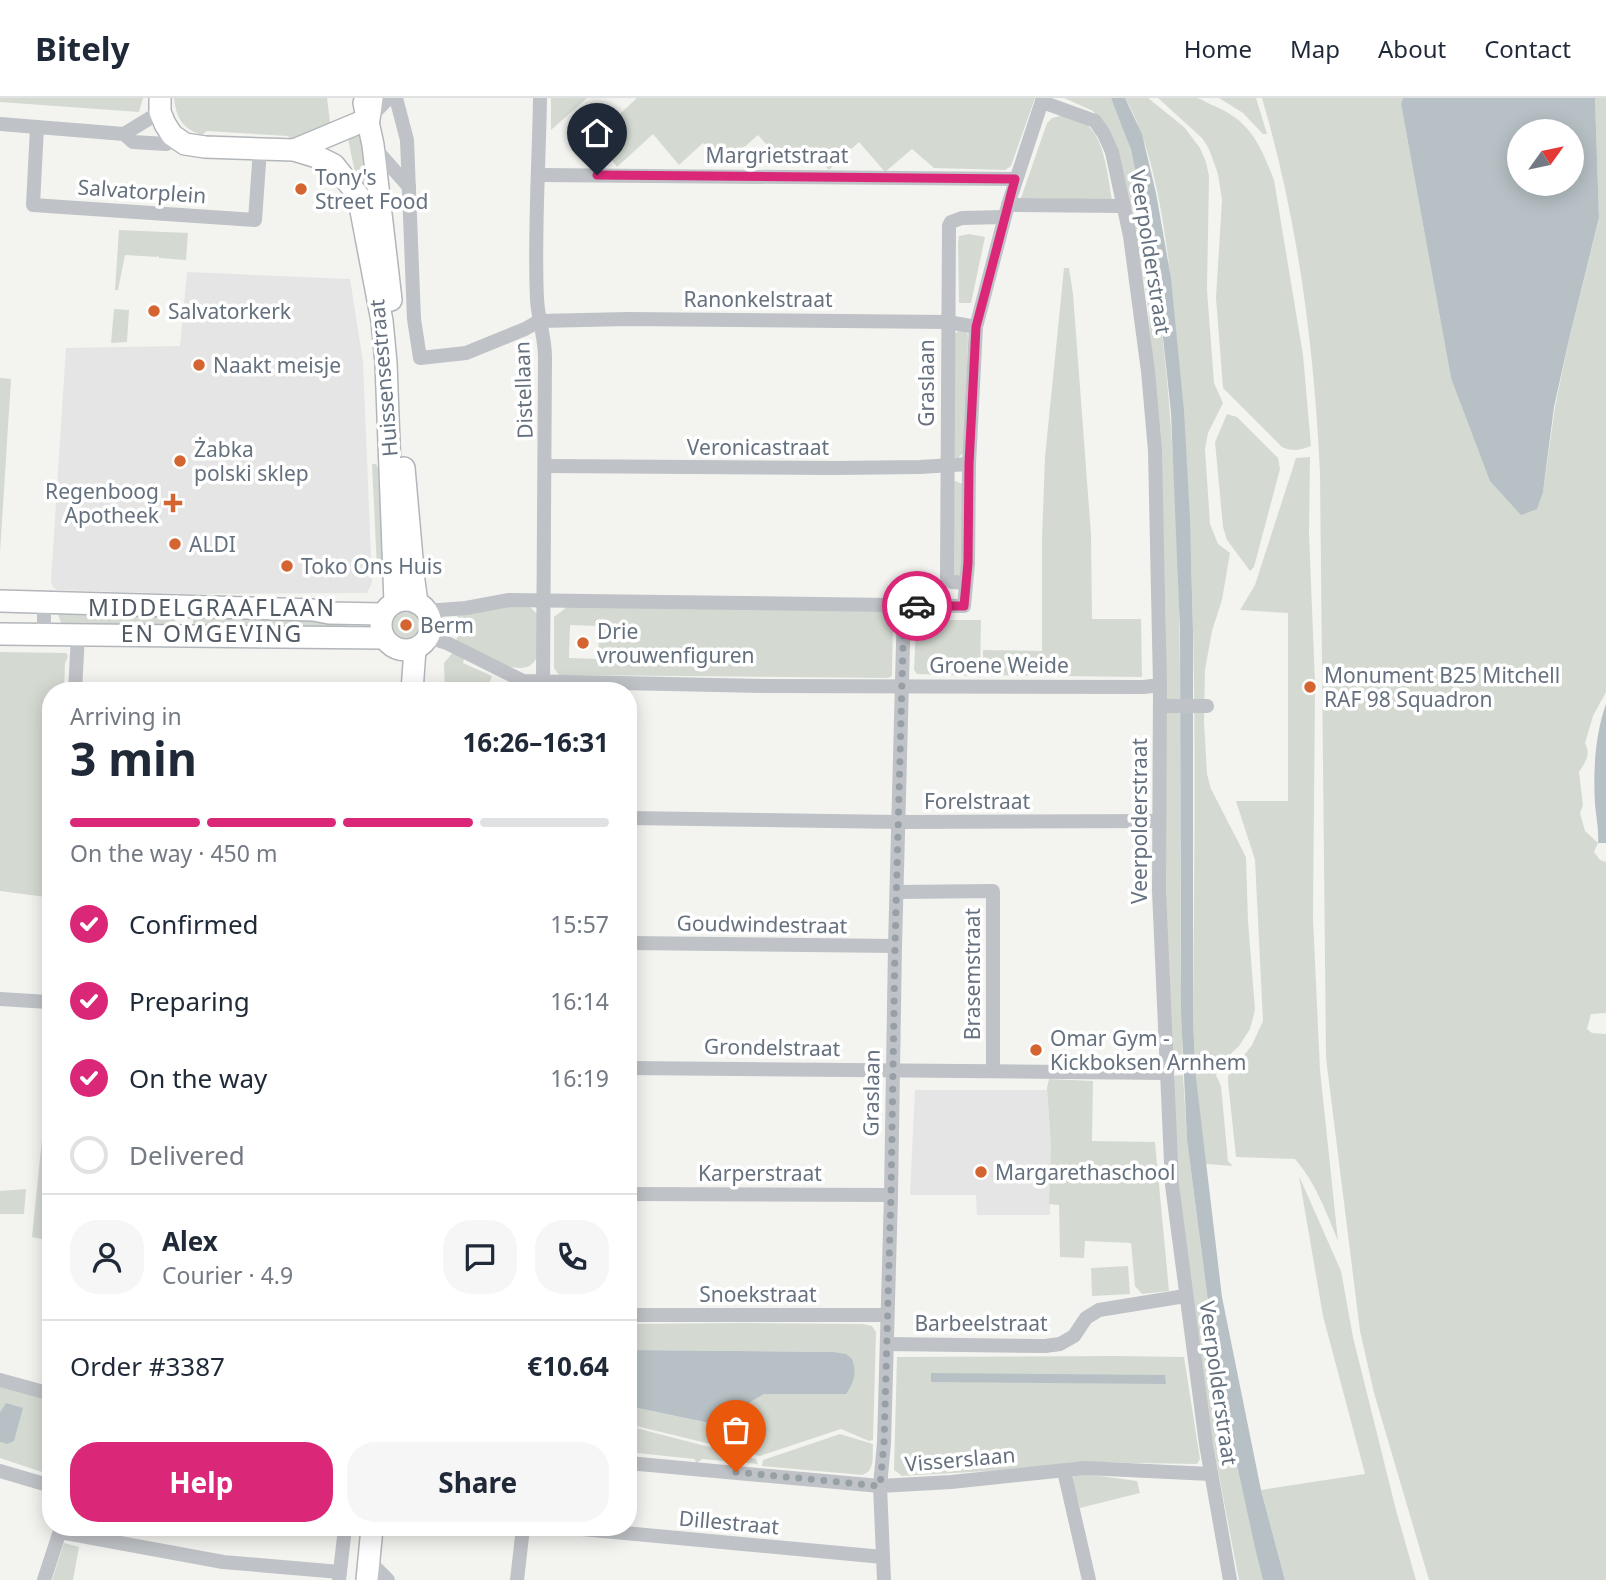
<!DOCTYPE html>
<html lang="en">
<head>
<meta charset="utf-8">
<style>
  body { margin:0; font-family:"Noto Sans",sans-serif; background:#f6f6f7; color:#1f2937; height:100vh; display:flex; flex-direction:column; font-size:26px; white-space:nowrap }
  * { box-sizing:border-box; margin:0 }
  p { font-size:23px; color:#747a83 }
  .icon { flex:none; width:38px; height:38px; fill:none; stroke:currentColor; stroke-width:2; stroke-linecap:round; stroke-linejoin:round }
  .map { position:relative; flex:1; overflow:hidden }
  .details { position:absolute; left:42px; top:584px; width:595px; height:854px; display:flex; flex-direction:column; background:#fff; border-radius:28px; box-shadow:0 4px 18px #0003 }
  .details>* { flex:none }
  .needle { width:46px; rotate:57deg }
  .controls { position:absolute; left:1507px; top:21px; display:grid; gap:14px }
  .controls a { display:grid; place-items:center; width:77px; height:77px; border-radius:50%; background:#fff; box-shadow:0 4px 18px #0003; font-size:35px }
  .pin { position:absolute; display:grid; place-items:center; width:60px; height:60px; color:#fff; margin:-72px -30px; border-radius:50% 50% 50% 0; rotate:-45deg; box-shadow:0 0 7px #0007 }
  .pin .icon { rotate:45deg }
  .courier { position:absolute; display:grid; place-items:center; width:70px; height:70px; margin:-35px; border:5px solid #db2777; border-radius:50%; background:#fff; color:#222; box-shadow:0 2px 9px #0007 }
  .headline em { font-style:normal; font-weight:700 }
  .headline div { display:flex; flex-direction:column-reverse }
  .headline { display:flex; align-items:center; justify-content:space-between; height:119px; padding:0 28px }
  h1 { font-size:46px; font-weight:700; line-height:52px }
  .bar { display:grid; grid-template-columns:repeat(4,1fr); gap:10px 7px; align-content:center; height:84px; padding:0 28px }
  .bar i { height:9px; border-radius:5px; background:#e0e1e3 }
  .bar .selected { background:#db2777 }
  .bar p { grid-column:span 4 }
  .line { display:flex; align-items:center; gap:18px; padding:0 28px; border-top:2px solid #e0e1e3 }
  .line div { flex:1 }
  .round { display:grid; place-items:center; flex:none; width:74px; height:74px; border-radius:28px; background:#f6f6f7 }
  ol { padding:0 28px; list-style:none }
  li { display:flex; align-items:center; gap:21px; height:77px }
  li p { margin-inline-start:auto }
  li .icon { padding:7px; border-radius:50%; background:#db2777; color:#fff; stroke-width:4 }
  li:last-child { color:#747a83 }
  li i { width:38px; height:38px; border:4px solid #e0e1e3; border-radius:50% }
  .action { display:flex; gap:14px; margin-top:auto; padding:14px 28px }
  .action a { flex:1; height:80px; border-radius:28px; background:#db2777; color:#fff; font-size:28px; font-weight:700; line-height:80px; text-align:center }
  .action a+a { background:#f6f6f7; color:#1f2937 }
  header { display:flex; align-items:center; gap:42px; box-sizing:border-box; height:98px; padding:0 35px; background:#fff; border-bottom:2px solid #e0e1e3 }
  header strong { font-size:33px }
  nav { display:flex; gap:38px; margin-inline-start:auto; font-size:24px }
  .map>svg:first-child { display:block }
  .built { fill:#e4e5e4 }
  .green { fill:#d4dad2; fill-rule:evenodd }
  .water { fill:#b7c1c5; fill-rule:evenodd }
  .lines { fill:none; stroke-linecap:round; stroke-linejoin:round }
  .secondary-casing { stroke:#b2b6ba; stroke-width:24 }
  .primary-casing { stroke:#b1b4b8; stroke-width:26 }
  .street { stroke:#bfc2c6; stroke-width:14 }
  .secondary { stroke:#fff; stroke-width:21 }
  .primary { stroke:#fff; stroke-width:23 }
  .done { stroke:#979fa7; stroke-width:7; stroke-dasharray:0 12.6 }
  .route { stroke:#db2777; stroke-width:9 }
  .poi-dot { fill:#d46430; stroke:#fff; stroke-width:2.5 }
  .labels { text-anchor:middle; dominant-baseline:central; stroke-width:7; stroke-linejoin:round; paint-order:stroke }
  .street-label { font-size:21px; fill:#65717f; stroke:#fff }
  .poi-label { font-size:21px; fill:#65717f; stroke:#fff; text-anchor:start }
  .neighbourhood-label { font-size:23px; letter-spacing:2px; fill:#525b65; stroke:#fff }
</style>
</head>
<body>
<header>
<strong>Bitely</strong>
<nav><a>Home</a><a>Map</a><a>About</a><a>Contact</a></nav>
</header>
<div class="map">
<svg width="1606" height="1482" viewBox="0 0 1606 1482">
  <rect width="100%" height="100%" fill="#f3f4f0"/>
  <g class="built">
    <path d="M187,174L350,181L363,264L372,485L367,495L185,496L57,492L53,489L51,483L66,250L180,248Z"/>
    <path d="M915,992H1047L1051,1050L1050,1117H977L976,1097H910Z"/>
  </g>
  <g class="green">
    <path d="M0,0H143L139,14L0,4Z"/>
    <path d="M174,0H327L331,32L292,43L288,38L207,33L202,37C183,31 176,20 174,0Z"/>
    <path d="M551,0H587L551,32Z"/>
    <path d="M637,0H1035L1011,68L1005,72L934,70L912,51L885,74L859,44L829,72L808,49L786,68L758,37L724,67L703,45L679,67L653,36L617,69L595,39Z"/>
    <path d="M1064,0H1111C1147,79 1155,168 1164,253C1190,492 1175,732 1183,972L1172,973L1165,886L1166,532L1161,355L1147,200L1133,120L1117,48L1111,35L1093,13Z"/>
    <path d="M1125,0H1148L1184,29L1200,50L1206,64L1209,78L1207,192L1214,285L1223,305L1208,335L1205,351L1210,426L1218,446L1230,455L1222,502L1212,533L1205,572L1204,624L1207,676L1211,691L1246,759L1248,823L1255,912L1250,931L1239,948L1222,964L1195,971L1193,915C1195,689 1199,463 1176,237C1170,168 1160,59 1125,0Z"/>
    <path d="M1158,0C1170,0 1185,0 1197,0C1202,1 1207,5 1212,7C1250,22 1260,46 1274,82L1303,257L1311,348C1301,352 1292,354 1282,349L1223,290L1216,200L1222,102L1218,76L1209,51L1202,40Z"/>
    <path d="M1219,0H1256L1267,36H1263L1243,15Z"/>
    <path d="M1262,0H1403L1401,6L1451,280L1543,394L1555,309L1570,237L1599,121L1595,0H1606V594L1593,618L1585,645C1591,657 1586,663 1579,674L1583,707L1580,715L1585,733L1598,745L1594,754L1600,762L1606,764V915L1591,916L1587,931L1592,935L1606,936V1482H1429L1374,1295L1360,1233L1326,960L1320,375C1314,248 1298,122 1262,0Z"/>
    <path d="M1060,18C1069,20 1080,21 1087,27C1105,41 1108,81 1112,102L1021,100L1047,25L1052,20Z"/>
    <path d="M361,34L370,120L357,84L348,41Z"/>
    <path d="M119,132L188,135L186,162L159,160L158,157L157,159L125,157L118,192H115Z"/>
    <path d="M969,136L985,139L971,205H959L958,145L959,138Z"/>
    <path d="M1064,170H1069L1073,196L1091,436L1092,521H1141L1142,579L983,577V552L1042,553V441L1045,359Z"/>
    <path d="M114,211L129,212L127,244L111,245Z"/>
    <path d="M959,232L967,235L968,238L965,353L958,360L951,359L954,237Z"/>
    <path d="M0,280L11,281L0,455Z"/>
    <path d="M1227,316L1237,319L1278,360L1280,371L1254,469L1250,473L1227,442L1223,429L1215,344Z"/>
    <path d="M1310,359L1309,435L1315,585L1310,587V592L1315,594L1313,820L1320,972L1338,1143C1326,1114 1316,1085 1295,1061L1236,1059L1228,984V978L1252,947L1263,923L1255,762L1236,703H1288V515L1240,512L1255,487L1296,360Z"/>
    <path d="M372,366H376L378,370L379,389L381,392L383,471H377Z"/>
    <path d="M955,383L963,386L962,480L950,478L952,385Z"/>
    <path d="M508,508H529L537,516C538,528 540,543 538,555C530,591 474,552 456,544L459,530L457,516Z"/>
    <path d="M567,509L884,513L893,520L892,578L888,580L559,577L554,570V519ZM570,527L599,528L598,561L569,560Z"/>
    <circle cx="406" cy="527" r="16"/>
    <path d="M66,513H175V534L63,529L58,517Z"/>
    <path d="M193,514L347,525V530L193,534Z"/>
    <path d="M919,522H981L980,580L977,578L917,576L914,572L916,527Z"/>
    <path d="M454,553L464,561L463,565L492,578L486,593H445L444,565Z"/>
    <path d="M0,554L66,555L68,558L65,565L64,593H51V743L46,799L0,793Z"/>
    <path d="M51,953V1143L32,1139Z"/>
    <path d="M1215,975L1221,988L1228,1063L1233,1068L1206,1066L1195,976Z"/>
    <path d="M1183,977L1187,1042L1218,1280L1263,1482H1239C1217,1368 1194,1252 1183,1136C1178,1084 1176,1030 1172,978Z"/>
    <path d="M1049,981L1093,983L1092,1043L1155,1044L1169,1193L1142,1196L1135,1188L1131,1145L1085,1143L1084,1160L1060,1159L1059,1107L1049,1106L1051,1050L1047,990Z"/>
    <path d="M1299,1078L1341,1173L1353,1239L1396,1412L1416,1482H1285L1261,1392L1365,1376L1323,1218Z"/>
    <path d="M26,1091L24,1116H0V1093Z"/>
    <path d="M1128,1168L1130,1196L1092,1198L1091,1170Z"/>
    <path d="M746,1225L863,1226L872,1228L876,1234L873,1342L869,1343L841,1331L760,1358L628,1326V1308L714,1326L764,1296H845L833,1254L628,1252V1226Z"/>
    <path d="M1115,1258L1184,1259L1200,1361L1197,1366L1077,1364L1041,1370L902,1378L894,1372L897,1259Z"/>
    <path d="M0,1289L51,1303V1377L0,1360V1344L7,1346L6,1305L0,1314Z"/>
    <path d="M628,1328L756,1361L758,1366L702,1361L697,1365L694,1361L628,1354Z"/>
    <path d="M840,1336L873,1346C872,1358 876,1373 862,1377L762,1368L763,1362Z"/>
    <path d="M1086,1376L1137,1383L1140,1395L1080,1410L1072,1381L1074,1378Z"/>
    <path d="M64,1445L79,1449L73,1482H52Z"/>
  </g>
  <g class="water">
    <path d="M1111,0H1125L1142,36L1156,95L1171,180L1184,313L1190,420L1193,533V915L1195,971L1222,1199L1261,1392L1285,1482H1263L1256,1454L1218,1280L1187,1042L1181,915L1180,533L1171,315L1157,183L1149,134L1131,52Z"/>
    <path d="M1403,0H1595L1599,120L1570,237L1554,309L1543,394L1537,411L1521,417L1490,383L1451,280L1401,6ZM1519,33H1572V86H1519Z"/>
    <path d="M1606,606V745H1598C1599,731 1596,719 1595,706C1593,673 1595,637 1606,606Z"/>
    <path d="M628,1252L833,1254L846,1256L852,1261C857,1274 854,1285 846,1296H764L714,1326L628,1308Z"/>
    <path d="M931,1275L1165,1277L1166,1286L931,1284Z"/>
    <path d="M6,1305L23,1310L14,1343L7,1346L0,1344V1314Z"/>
  </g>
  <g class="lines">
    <defs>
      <g id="secondary">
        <path d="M160,0V14L165,26L172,37L185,46L205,49L294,52L320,60L334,67L358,97L382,223L386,265L395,504"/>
        <path d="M364,5L373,47L391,202"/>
        <path d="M294,52L368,21"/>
        <path d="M404,370L414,483L417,505"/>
        <circle cx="406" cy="527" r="25"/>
        <path d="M0,503L313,512L329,515L383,516"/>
        <path d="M0,536L383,540"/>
        <path d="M412,593L415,551"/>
        <path d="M367,1482L372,1430"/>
      </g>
      <path id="primary" d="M368,21L371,0"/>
    </defs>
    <use href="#secondary" class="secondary-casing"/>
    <use href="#primary" class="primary-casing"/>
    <g class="street">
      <path d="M396,0L407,42L414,221L420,260L466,255L525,231L539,223L628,221L948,224L976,229"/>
      <path d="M540,0C539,67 534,134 537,201C538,221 545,239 545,259L543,584"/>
      <path d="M1042,4L1095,23L1104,36L1112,54L1130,138L1148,273L1155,353L1160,587L1159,793L1172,1087L1206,1346L1230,1482"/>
      <path d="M368,21L389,0"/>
      <path d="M0,26L124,36L133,44L166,46L178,41"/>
      <path d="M37,29L33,107L255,122L260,51"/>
      <path d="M124,36L160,14"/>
      <path d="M373,48L409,89"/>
      <path d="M539,77L1015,81"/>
      <path d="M1008,107L1124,108"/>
      <path d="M545,368L834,370L920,369L969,366"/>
      <path d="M966,485L952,484L947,480L949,128L951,124L962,120L1004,119"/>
      <path d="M426,513L466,510L509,502L964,508L968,465L969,366L976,229L1008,107L1043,0"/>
      <path d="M44,536V506"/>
      <path d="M428,539L447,545L523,583L765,588L1144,589L1160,587"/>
      <path d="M75,593L78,537"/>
      <path d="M1160,608H1207"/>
      <path d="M628,720L900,724L1158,723"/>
      <path d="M897,794L993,793V972"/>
      <path d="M628,845L895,848"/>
      <path d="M0,901L48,904L51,897"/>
      <path d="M628,970L1166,975"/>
      <path d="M628,1096L891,1097"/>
      <path d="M628,1217H887"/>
      <path d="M887,1246L1045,1248L1060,1246L1074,1238L1086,1220L1099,1212L1185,1198"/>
      <path d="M0,1282L51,1296"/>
      <path d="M628,1365L880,1388L951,1384L1085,1370L1211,1376"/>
      <path d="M0,1373L51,1388"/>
      <path d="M1064,1373L1089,1482"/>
      <path d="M571,1430L883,1459"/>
      <path d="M60,1434L223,1464L340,1474"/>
      <path d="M369,1463L388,1482"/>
      <path d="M44,1482L61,1430"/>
      <path d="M339,1482L345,1430"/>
      <path d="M517,1482L523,1430"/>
      <path d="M884,1482L880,1388L884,1345L891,1097L895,848L904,508"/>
    </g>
    <use href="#secondary" class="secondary"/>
    <use href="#primary" class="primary"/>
  </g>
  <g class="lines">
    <path class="done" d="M736,1374L880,1388L884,1345L891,1097L895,848L904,508H917"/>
    <path class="route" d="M597,77L1015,81L976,229L969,366L968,465L964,508H917"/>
  </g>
  <g class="poi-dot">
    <circle cx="301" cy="91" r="7"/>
    <circle cx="154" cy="213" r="7"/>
    <circle cx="199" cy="267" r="7"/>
    <circle cx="180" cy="363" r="7"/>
    <path d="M169.5 394.5h7v7h7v7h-7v7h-7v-7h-7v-7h7z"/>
    <circle cx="175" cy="446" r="7"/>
    <circle cx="287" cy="468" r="7"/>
    <circle cx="406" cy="527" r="7"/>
    <circle cx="583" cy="545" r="7"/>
    <circle cx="1310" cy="589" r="7"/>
    <circle cx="1036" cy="952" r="7"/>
    <circle cx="981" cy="1074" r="7"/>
  </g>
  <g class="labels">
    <g class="street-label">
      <text x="777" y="57">Margrietstraat</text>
      <text transform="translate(142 93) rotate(4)">Salvatorplein</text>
      <text transform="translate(1151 154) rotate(81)">Veerpolderstraat</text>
      <text x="758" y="201">Ranonkelstraat</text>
      <text transform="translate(383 280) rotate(-95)">Huissensestraat</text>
      <text transform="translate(926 285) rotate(-90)">Graslaan</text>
      <text transform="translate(523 292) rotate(-92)">Distellaan</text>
      <text x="758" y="349">Veronicastraat</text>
      <text x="999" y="567">Groene Weide</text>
      <text x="977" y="703">Forelstraat</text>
      <text transform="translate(1139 723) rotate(-90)">Veerpolderstraat</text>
      <text transform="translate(762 826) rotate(1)">Goudwindestraat</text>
      <text transform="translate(972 876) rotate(-90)">Brasemstraat</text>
      <text transform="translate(772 949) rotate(1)">Grondelstraat</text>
      <text transform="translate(871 995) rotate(-89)">Graslaan</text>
      <text x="760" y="1075">Karperstraat</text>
      <text x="758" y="1196">Snoekstraat</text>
      <text x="981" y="1225">Barbeelstraat</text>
      <text transform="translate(1219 1285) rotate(82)">Veerpolderstraat</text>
      <text transform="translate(960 1361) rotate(-5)">Visserslaan</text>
      <text transform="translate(729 1424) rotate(5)">Dillestraat</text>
    </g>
    <g class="poi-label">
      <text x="315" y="79">Tony's<tspan x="315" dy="24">Street Food</tspan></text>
      <text x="168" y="213">Salvatorkerk</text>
      <text x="213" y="267">Naakt meisje</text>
      <text x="194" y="351">Żabka<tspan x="194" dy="24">polski sklep</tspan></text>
      <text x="159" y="393" text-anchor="end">Regenboog<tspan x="159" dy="24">Apotheek</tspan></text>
      <text x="189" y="446">ALDI</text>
      <text x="301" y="468">Toko Ons Huis</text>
      <text x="420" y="527">Berm</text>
      <text x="597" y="533">Drie<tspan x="597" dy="24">vrouwenfiguren</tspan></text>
      <text x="1324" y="577">Monument B25 Mitchell<tspan x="1324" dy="24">RAF 98 Squadron</tspan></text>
      <text x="1050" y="940">Omar Gym -<tspan x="1050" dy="24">Kickboksen Arnhem</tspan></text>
      <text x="995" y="1074">Margarethaschool</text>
    </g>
    <g class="neighbourhood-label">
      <text x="212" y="509">MIDDELGRAAFLAAN<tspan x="212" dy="26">EN OMGEVING</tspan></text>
    </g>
  </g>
</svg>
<div class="controls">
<a><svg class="needle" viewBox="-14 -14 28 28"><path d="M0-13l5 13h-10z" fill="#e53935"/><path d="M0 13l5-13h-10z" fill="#747a83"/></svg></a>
</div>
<div class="pin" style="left:736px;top:1374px;background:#ea580c"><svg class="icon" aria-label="bag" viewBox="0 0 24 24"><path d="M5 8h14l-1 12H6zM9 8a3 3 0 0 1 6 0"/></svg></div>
<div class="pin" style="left:597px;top:77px;background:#1f2937"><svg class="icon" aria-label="home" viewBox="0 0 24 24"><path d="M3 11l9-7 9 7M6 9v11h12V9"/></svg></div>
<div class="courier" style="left:917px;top:508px"><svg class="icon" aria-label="car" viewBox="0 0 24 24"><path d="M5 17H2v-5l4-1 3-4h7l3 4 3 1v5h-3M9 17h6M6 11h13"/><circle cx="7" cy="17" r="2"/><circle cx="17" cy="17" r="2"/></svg></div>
<section class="details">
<div class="headline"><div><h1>3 min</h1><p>Arriving in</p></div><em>16:26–16:31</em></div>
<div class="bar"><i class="selected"></i><i class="selected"></i><i class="selected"></i><i></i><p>On the way · 450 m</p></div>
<ol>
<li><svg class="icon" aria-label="check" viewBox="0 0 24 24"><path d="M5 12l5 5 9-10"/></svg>Confirmed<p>15:57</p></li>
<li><svg class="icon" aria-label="check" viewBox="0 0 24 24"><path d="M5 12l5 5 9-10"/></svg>Preparing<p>16:14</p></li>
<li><svg class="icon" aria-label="check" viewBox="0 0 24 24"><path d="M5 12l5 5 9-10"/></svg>On the way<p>16:19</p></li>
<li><i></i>Delivered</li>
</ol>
<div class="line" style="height:126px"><a class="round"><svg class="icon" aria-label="person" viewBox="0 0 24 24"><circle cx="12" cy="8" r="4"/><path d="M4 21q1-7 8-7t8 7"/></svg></a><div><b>Alex</b><p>Courier · 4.9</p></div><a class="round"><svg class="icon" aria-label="chat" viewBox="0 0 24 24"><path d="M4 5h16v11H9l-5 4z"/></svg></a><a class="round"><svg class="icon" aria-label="phone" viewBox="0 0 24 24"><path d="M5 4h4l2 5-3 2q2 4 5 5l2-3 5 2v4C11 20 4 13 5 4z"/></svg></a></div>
<div class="line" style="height:91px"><div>Order #3387</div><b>€10.64</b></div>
<div class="action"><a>Help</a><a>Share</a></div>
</section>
</div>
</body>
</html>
